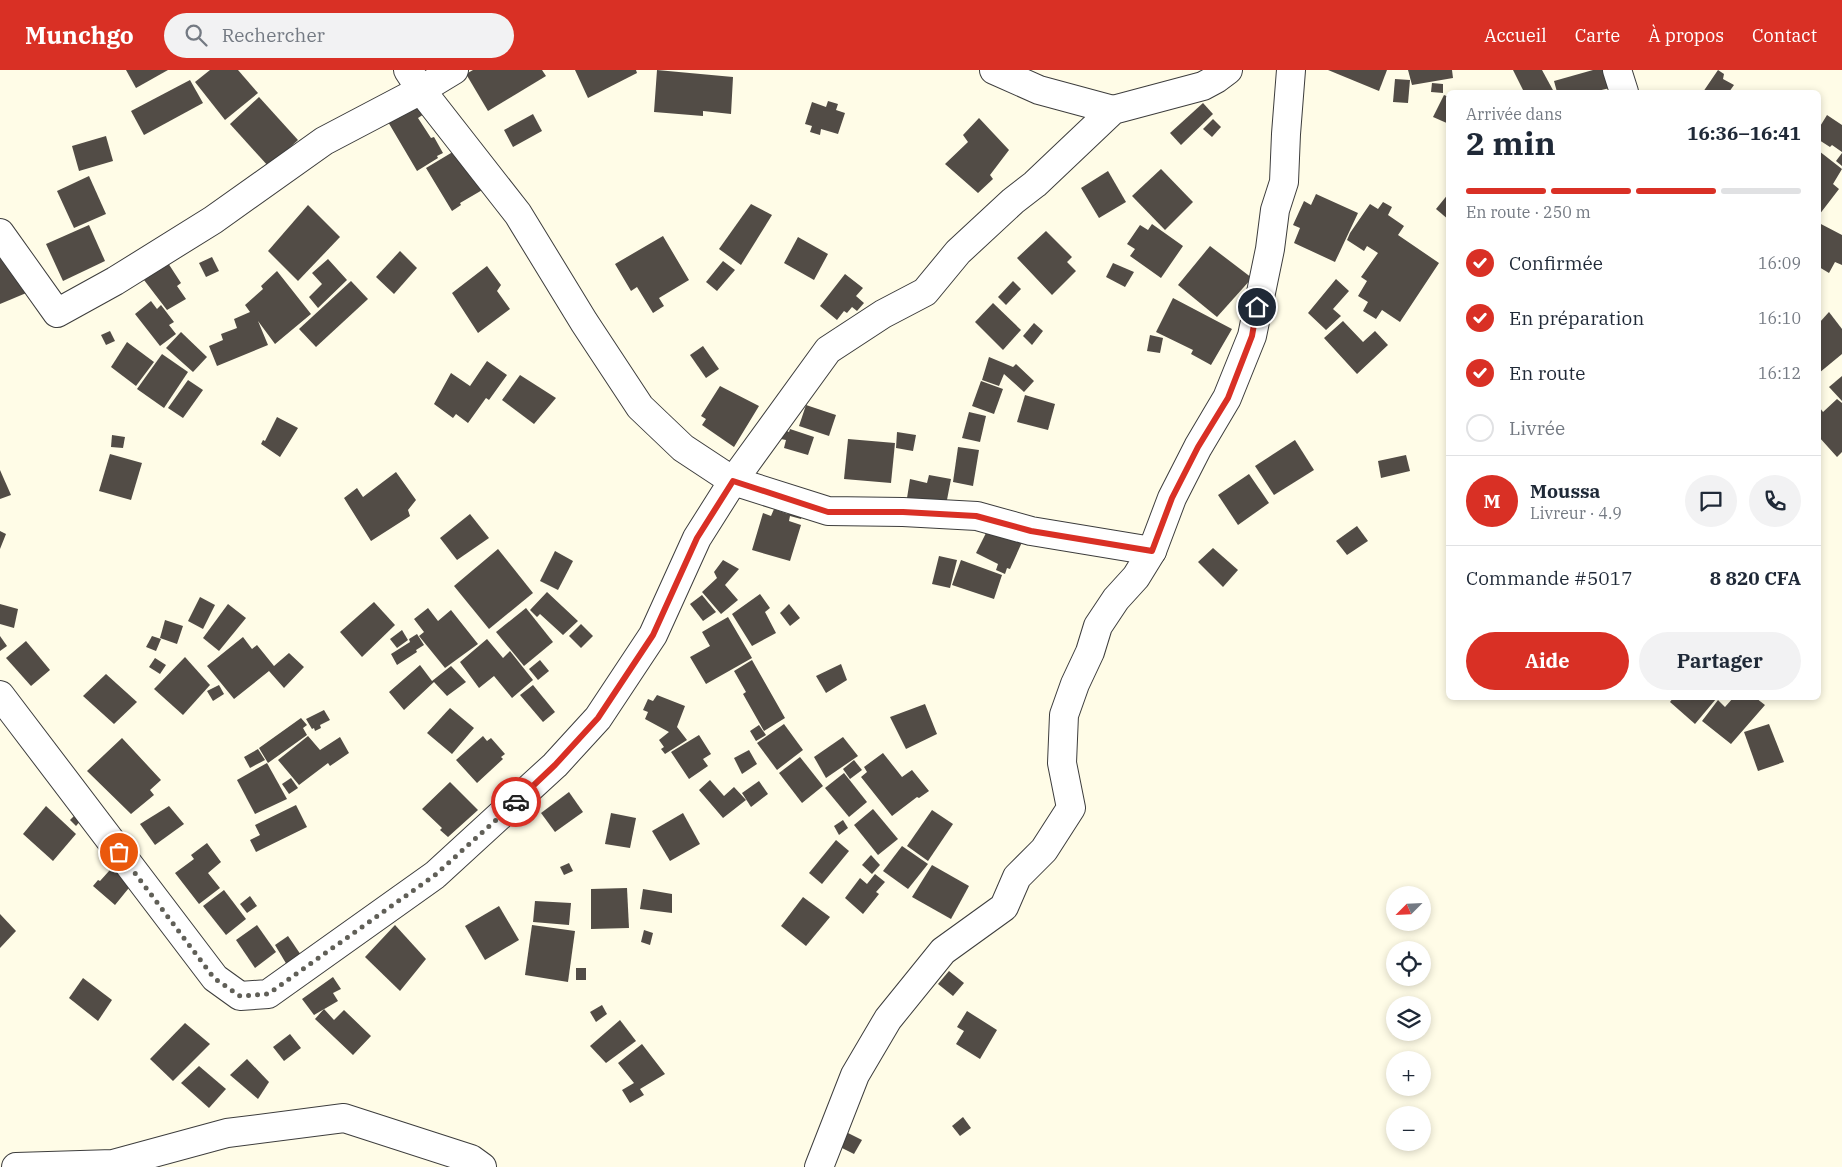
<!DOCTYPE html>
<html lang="fr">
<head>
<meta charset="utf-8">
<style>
  body { margin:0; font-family:"IBM Plex Serif",serif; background:#f2f2f3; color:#1f2937; height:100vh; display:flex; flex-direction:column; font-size:19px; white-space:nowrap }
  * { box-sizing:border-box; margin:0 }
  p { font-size:16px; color:#747a83 }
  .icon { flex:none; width:28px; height:28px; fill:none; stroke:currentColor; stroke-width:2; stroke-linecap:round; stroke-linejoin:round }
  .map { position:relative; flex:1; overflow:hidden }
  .sheet { position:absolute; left:1446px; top:20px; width:375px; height:610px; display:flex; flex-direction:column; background:#fff; border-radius:8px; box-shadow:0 2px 8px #0003 }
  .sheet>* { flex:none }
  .needle { width:32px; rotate:246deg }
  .buttons { position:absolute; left:1386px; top:816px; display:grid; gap:10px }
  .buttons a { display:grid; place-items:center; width:45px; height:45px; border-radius:50%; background:#fff; box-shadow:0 2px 8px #0003; font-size:25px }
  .pin { position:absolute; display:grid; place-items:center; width:42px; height:42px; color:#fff; margin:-21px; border:2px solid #fff; border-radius:50%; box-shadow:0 1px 5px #0007 }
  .courier { position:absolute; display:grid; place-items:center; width:50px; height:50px; margin:-25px; border:4px solid #d93025; border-radius:50%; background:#fff; color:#222; box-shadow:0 1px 6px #0007 }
  .head em { font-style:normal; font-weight:700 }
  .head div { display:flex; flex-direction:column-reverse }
  .head { display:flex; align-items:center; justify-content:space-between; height:85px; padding:0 20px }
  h1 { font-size:32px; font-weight:700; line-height:38px }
  .bar { display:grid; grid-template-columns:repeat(4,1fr); gap:8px 5px; align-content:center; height:60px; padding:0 20px }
  .bar i { height:6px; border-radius:4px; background:#e0e1e3 }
  .bar .selected { background:#d93025 }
  .bar p { grid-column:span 4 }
  .line { display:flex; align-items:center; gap:12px; padding:0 20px; border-top:1px solid #e0e1e3 }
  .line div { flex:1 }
  .round { display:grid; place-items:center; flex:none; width:52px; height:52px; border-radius:26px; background:#f2f2f3 }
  ol { padding:0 20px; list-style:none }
  li { display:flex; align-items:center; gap:15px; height:55px }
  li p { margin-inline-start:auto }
  li .icon { padding:5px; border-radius:50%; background:#d93025; color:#fff; stroke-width:4 }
  li:last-child { color:#747a83 }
  li i { width:28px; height:28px; border:2px solid #e0e1e3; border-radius:50% }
  .primary-button { display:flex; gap:10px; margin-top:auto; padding:10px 20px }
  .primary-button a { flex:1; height:58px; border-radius:30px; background:#d93025; color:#fff; font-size:20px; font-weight:700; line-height:58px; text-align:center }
  .primary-button a+a { background:#f2f2f3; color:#1f2937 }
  header { display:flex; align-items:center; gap:30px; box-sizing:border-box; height:70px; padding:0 25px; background:#d93025; color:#fff }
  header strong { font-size:24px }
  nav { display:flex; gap:28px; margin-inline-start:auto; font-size:18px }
  .search { width:350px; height:45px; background:#f2f2f3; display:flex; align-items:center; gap:12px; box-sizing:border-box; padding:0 18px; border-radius:28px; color:#747a83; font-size:19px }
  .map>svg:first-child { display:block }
  .building { fill:#524c46 }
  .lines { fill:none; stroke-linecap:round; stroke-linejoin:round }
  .street-casing { stroke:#3d3d3d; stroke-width:30 }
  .street { stroke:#fff; stroke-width:28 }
  .done { stroke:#605f57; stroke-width:5; stroke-dasharray:0 9 }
  .route { stroke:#d93025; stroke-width:6 }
</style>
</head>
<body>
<header>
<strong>Munchgo</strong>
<div class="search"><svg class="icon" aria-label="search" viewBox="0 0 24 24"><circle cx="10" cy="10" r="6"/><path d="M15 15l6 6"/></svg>Rechercher</div>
<nav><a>Accueil</a><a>Carte</a><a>À propos</a><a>Contact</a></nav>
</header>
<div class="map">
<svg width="1842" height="1097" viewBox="0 0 1842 1097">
  <rect width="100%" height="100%" fill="#fffce7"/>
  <g class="building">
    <path d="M126,0H168L136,18Z"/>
    <path d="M210,0H238L258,23L225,50L195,12Z"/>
    <path d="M473,0H542L546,6L488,41L466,4Z"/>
    <path d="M575,0H636L637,3L588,28Z"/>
    <path d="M657,0L733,7L731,44L703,41V46L654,42Z"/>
    <path d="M1328,0H1387L1379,21Z"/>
    <path d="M1408,0H1452L1453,8L1412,15Z"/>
    <path d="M1513,0H1542L1554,22H1524Z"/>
    <path d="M1593,0H1603L1610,18L1593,22H1557L1554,11Z"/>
    <path d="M1718,0L1724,4L1723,9L1734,15L1729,22H1703Z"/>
    <path d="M1395,9L1410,10L1408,33L1393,32Z"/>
    <path d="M190,10L203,33L144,65L131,41Z"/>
    <path d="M1432,13L1443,14V23L1431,22Z"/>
    <path d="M411,22L424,44L418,48L431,68L434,67L443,83L437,86L438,88L417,101L381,40Z"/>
    <path d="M1444,25L1449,27V54L1433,47Z"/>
    <path d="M259,27L298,70L269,97L230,54Z"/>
    <path d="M828,31L838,34L836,40L845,43L838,64L821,59L820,65L810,62L812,56L805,54L812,32L826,37Z"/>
    <path d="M1203,33L1213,44L1181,75L1170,63Z"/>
    <path d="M533,44L542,61L513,77L504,60Z"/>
    <path d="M1827,45L1842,55V82L1832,75L1830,77L1819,70V58Z"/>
    <path d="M979,48L1009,80L990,105L993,109L978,123L945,94L968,72L963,65Z"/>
    <path d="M1213,49L1221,57L1212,67L1203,59Z"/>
    <path d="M106,66L113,91L79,101L72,76Z"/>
    <path d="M461,77L484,119L460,133L461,135L452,141L426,98Z"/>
    <path d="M1819,81L1842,99L1833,114L1839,119L1819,145Z"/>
    <path d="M1842,83V96L1836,91Z"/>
    <path d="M1161,99L1193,132L1165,160L1132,126Z"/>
    <path d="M1108,101L1126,132L1099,148L1081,118Z"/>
    <path d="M89,106L106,144L74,158L57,121Z"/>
    <path d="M1449,123V150L1436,139Z"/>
    <path d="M1316,124L1358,143L1335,192L1294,173L1300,158L1293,155L1304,131L1311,135Z"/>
    <path d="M1383,132L1392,137L1388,145L1404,156L1398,165L1439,193L1400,252L1382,240L1376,249L1363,241L1368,232L1358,226L1367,211L1361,207L1378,183L1367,176L1364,181L1347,170L1350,163L1370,134L1378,139Z"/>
    <path d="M751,134L772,145L741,195L719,179Z"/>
    <path d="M308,135L340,167L298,211L268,181Z"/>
    <path d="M1819,153L1842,165V195L1835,192L1829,203L1819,197Z"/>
    <path d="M1152,154L1183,176L1161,208L1130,186L1135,179L1127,174L1140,155L1148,160Z"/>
    <path d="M89,155L105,191L63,211L46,174Z"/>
    <path d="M1046,161L1072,187L1067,192L1076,201L1052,225L1017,188Z"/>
    <path d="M663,166L689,210L659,228L664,236L653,243L637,217L631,221L615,194Z"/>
    <path d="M798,167L828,184L814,210L784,193Z"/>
    <path d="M0,174L31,221L0,234Z"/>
    <path d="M1210,176L1252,208L1217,247L1178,215Z"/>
    <path d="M400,181L417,198L394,224L376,207Z"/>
    <path d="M212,187L219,201L206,207L199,193Z"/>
    <path d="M328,189L347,210L318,238L309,227L322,214L312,203Z"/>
    <path d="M723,191L735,200L717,221L706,212Z"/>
    <path d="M168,193L181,213L177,216L186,229L167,240L144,210Z"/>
    <path d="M1113,193L1134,202L1125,217L1106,207Z"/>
    <path d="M487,196L501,215L497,221L510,239L478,263L452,223Z"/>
    <path d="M277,201L311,244L275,274L258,251L268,275L217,296L209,276L223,270L221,264L237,258L234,249L250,242L245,235L263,219L261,216Z"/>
    <path d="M845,204L863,218L856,226L864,233L857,241L852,237L847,243L844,241L837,250L820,236Z"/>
    <path d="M1336,209L1349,221L1333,239L1341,246L1326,260L1308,243Z"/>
    <path d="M351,211L368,229L316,277L299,259Z"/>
    <path d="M1013,211L1021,219L1006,235L998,227Z"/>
    <path d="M1173,228L1232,259L1211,295L1191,284L1193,280L1156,262Z"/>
    <path d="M151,231L157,239L161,235L174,252L169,255L176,264L160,276L135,244Z"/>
    <path d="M993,233L1021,260L1003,280L975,252Z"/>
    <path d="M1829,242L1842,259V284L1819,303V253Z"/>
    <path d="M1343,251L1363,272L1375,261L1388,275L1357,304L1324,268Z"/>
    <path d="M1034,253L1043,261L1032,275L1023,266Z"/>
    <path d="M110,261L115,271L106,275L101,265Z"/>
    <path d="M181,262L207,287L193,302L166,278Z"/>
    <path d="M1150,265L1163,268L1160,283L1147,281Z"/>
    <path d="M127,272L154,292L136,316L111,297Z"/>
    <path d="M703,276L719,299L706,308L690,285Z"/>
    <path d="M162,284L188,302L164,338L137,319Z"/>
    <path d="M989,287L1013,297L1016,294L1034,311L1024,322L1004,304L999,316L982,310Z"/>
    <path d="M487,291L507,305L489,330L486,328L468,353L456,344L453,348L434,334L451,303L470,316Z"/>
    <path d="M520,305L556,328L534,354L502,330Z"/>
    <path d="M1842,306V331L1829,317Z"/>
    <path d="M188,310L203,320L183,348L168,338Z"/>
    <path d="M981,311L1003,319L994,344L972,336Z"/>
    <path d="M720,316L759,336L734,377L702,355L706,349L701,346Z"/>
    <path d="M1025,325L1055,334L1048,360L1017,352Z"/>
    <path d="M1837,329L1842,333V382L1837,387L1819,367V340L1820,338L1823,342Z"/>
    <path d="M806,335L836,345L829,366L799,356Z"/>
    <path d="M969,342L986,346L980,372L962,368Z"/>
    <path d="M277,347L298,358L280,387L261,374L263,370L265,371Z"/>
    <path d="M783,359L789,362L790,359L814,367L808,385L784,378L786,370L781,369Z"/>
    <path d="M897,362L916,365L913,381L896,378Z"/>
    <path d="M112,365L125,367L123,378L111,377Z"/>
    <path d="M848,369L895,373L891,413L844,409Z"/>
    <path d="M1295,370L1314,400L1274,425L1255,396Z"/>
    <path d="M958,377L979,380L973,416L953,412Z"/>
    <path d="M110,384L142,393L131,430L99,421Z"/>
    <path d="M1406,385L1410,401L1381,408L1378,391Z"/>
    <path d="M0,400L11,425L0,429Z"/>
    <path d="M396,402L416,430L408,440L410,446L371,471L344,428L357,418L363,427Z"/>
    <path d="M1249,404L1269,433L1238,455L1218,425Z"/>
    <path d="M929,405L951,409L946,435L907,428L910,409L927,413Z"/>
    <path d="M791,435L804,440L801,449L790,446L789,451L801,455L790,491L752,480L763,443L771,446L774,439L788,444Z"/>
    <path d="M470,444L489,468L457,490L440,468Z"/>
    <path d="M990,455L1023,470L1010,499L1007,498L1005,504L996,500L998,494L976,483Z"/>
    <path d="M1357,456L1368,471L1347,485L1336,471Z"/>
    <path d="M0,461L6,464L0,479Z"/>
    <path d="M1213,478L1238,500L1223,517L1198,492Z"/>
    <path d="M498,479L533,523L489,559L454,516Z"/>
    <path d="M555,481L573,491L558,520L540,511Z"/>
    <path d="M939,486L957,490L950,518L932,514Z"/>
    <path d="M723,490L739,499L725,515L738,530L721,544L702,522L717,508L714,502Z"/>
    <path d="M961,490L1002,505L994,529L952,515Z"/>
    <path d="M547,522L578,551L563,565L540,544L537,547L530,540Z"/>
    <path d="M760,524L770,538L765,542L776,563L752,576L732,544Z"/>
    <path d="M702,525L716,542L703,551L690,534Z"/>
    <path d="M200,527L215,535L203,559L188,551Z"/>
    <path d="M374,532L395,555L362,587L340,562Z"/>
    <path d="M0,534L18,539L14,558L0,554Z"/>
    <path d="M228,534L246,548L219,581L203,568Z"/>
    <path d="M789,534L800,548L790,556L780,543Z"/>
    <path d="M428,538L438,551L451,540L478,574L445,598L419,566L424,562L414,549Z"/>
    <path d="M526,538L553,572L524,596L496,562Z"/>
    <path d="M728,547L752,588L706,614L690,587L710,576L702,562Z"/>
    <path d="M165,550L183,556L177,574L160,568Z"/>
    <path d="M581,554L593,566L581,578L569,566Z"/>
    <path d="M402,560L408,570L397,578L390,569Z"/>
    <path d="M417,564L424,575L416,580L417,582L397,595L391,584L410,572L409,569Z"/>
    <path d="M0,566L7,576L0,581Z"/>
    <path d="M152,566L161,569L156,581L146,577Z"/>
    <path d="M243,567L252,579L257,575L274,596L289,583L304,597L284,618L269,601L234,629L207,596Z"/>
    <path d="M487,569L503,588L510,581L533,610L512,628L494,606L479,618L460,592Z"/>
    <path d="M26,571L50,600L31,616L6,588Z"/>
    <path d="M185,587L210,615L183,645L154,619Z"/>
    <path d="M155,588L166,595L160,604L149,597Z"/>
    <path d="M540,590L549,601L538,610L529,599Z"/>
    <path d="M752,590L785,648L764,661L743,624L746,622L734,601Z"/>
    <path d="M841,594L847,610L826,623L816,606Z"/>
    <path d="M420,595L432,611L451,596L466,612L447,626L434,612L404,640L389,622Z"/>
    <path d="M106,604L137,632L114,654L83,626Z"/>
    <path d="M219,615L224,624L213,631L207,621Z"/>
    <path d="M533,615L555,642L543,652L520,625Z"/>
    <path d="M657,625L685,636L677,657L687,670L665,684L661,679L664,677L659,670L669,662L645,649L648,642L643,640L648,629L653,631Z"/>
    <path d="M1673,628H1715L1716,629L1695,654L1670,632Z"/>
    <path d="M1733,628H1756L1765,635L1731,674L1702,651L1718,630L1725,637Z"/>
    <path d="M925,634L937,664L906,679L890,647Z"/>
    <path d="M450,638L474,658L452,684L427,663Z"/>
    <path d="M324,640L330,650L320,655L321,658L315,661L314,658L312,659L306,649Z"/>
    <path d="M301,648L307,655L303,658L307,665L268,693L259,678Z"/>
    <path d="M784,654L803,680L777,700L757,673Z"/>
    <path d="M1769,654L1784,692L1758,701L1744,662Z"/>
    <path d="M759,655L766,665L756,671L750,661Z"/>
    <path d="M699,665L711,684L703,689L708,696L689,709L671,682Z"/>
    <path d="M308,666L320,680L340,667L349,683L330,696L328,693L299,715L278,690Z"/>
    <path d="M483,666L487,671L491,668L505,684L501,687L503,689L477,713L456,690Z"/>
    <path d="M843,667L858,686L826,708L814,687Z"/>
    <path d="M122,668L161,710L150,720L154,725L131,744L87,701Z"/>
    <path d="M258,679L265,690L250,698L244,687Z"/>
    <path d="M749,680L757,694L742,704L734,688Z"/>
    <path d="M883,683L902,707L912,700L929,721L919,728L917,727L892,746L861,707L867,702L864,697Z"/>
    <path d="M800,687L823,716L802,733L779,703Z"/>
    <path d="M854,690L862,700L850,709L843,699Z"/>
    <path d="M267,693L287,729L255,744L237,710Z"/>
    <path d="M844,703L867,732L849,747L825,718Z"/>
    <path d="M291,708L298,718L289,724L282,714Z"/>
    <path d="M710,710L724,726L734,717L746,730L723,748L699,720Z"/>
    <path d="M759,711L768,724L751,737L742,723Z"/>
    <path d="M450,712L478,740L448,767L440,760L442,758L422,739Z"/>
    <path d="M569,722L583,742L555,762L541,743Z"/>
    <path d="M296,735L307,757L256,782L250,770L260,765L255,755Z"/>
    <path d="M46,736L76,764L53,791L23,764Z"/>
    <path d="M169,736L184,754L155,775L140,754Z"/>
    <path d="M873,739L898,769L878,785L854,755Z"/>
    <path d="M932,740L953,754L928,791L907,776Z"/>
    <path d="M611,743L636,748L630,778L605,774Z"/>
    <path d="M683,743L700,774L670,791L652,761Z"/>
    <path d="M76,744L82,749L76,756L70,750Z"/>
    <path d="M843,750L848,758L839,765L834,756Z"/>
    <path d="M836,770L849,781L822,814L809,803Z"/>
    <path d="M207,773L221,792L208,803L220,818L199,834L175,803L194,789L191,785Z"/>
    <path d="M902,776L928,794L908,819L883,801Z"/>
    <path d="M871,785L880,795L872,804L862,795Z"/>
    <path d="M118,791L137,808L115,835L93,816L98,810L100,811Z"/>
    <path d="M569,793L573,801L564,805L560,797Z"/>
    <path d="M932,795L969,816L951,849L912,827Z"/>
    <path d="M875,804L885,812L876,822L879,824L863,844L845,828L860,808L867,814Z"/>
    <path d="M627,818L629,858L591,859V819Z"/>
    <path d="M643,819L672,824V843L640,839Z"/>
    <path d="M224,820L246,849L226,865L203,836Z"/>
    <path d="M250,826L257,836L247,843L240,834Z"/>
    <path d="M803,827L830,847L806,876L781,856Z"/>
    <path d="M535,831L571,833L569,855L533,852Z"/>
    <path d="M499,836L519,870L485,890L465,856Z"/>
    <path d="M0,844L16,861L0,878Z"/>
    <path d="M257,855L276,882L255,898L236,870Z"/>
    <path d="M395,855L426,889L400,921L365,887Z"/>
    <path d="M532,855L575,861L568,912L525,905Z"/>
    <path d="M644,860L653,863L650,875L641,872Z"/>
    <path d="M288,866L301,885L287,895L275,875Z"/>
    <rect x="576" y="898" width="10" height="12"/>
    <path d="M949,901L964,913L953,926L938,914Z"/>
    <path d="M333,907L341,919L333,923L338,931L314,945L302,929Z"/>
    <path d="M83,908L112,930L98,951L69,928Z"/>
    <path d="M602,935L607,944L596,952L590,942Z"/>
    <path d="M324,939L334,950L344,940L371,966L353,985L315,949Z"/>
    <path d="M967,941L997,960L980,989L956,974L964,961L957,957Z"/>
    <path d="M620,950L636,971L606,993L590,976Z"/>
    <path d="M185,953L210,974L173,1011L150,989Z"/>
    <path d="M290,964L301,978L284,991L273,977Z"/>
    <path d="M642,974L665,1004L640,1019L644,1025L630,1033L622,1020L634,1013L618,993Z"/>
    <path d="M247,989L269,1012L258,1029L230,1005Z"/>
    <path d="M199,996L226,1019L209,1038L181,1013Z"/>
    <path d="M963,1047L971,1058L960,1066L952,1056Z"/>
    <path d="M846,1062L862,1070L854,1084L840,1077Z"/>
  </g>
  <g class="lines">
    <defs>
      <g id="street">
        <path d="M408,0L421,20L518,144L584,252L640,337L683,378L733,411L828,441L903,442L977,446L1031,461L1152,481"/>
        <path d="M994,0L1039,20L1113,40"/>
        <path d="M1617,0L1624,22"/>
        <path d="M0,163L57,243L115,211L213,150L324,71L421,20L454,0"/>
        <path d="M0,625L215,908L240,926L268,924L435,805L555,695L598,648L653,565L697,468L733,411L828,280L883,244L925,222L958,182L1013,131L1035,114L1113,40L1203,16L1216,9L1228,0"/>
        <path d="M16,1097L113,1094L227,1063L344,1048L471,1089L482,1097"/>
        <path d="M819,1097L855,1005L888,949L943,881L1004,837L1017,807L1044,780L1071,738L1062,693L1064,645L1075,614L1090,582L1098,556L1116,529L1136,507L1152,481L1172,428L1198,377L1227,328L1252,266L1270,179L1275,140L1284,112L1286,64L1291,0"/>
      </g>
    </defs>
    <use href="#street" class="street-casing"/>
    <use href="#street" class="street"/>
  </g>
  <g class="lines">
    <path class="done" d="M119,782L214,908L240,926L268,924L435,805L516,732"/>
    <path class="route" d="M516,732L555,695L598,648L653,565L697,468L733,411L828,442H903L976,446L1031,461L1152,481L1172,428L1198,377L1228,328L1252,266L1257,237"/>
  </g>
</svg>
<div class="buttons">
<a><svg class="needle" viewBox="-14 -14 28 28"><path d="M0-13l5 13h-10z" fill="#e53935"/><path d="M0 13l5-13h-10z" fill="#747a83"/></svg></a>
<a><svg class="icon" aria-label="locate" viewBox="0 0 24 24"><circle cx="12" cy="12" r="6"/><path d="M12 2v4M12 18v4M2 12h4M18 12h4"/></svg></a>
<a><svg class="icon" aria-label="layers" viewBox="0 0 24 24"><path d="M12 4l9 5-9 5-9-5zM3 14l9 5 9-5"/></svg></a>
<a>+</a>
<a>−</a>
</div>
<div class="pin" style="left:119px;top:782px;background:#ea580c"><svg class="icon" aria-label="bag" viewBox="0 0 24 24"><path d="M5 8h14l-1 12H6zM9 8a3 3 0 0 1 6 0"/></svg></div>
<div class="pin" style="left:1257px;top:237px;background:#1f2937"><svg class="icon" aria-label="home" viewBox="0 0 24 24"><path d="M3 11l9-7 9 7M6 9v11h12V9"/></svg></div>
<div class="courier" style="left:516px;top:732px"><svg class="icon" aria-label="car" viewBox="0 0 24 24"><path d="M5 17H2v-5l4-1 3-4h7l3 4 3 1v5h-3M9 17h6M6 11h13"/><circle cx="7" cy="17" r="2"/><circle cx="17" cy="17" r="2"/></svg></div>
<section class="sheet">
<div class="head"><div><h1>2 min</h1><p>Arrivée dans</p></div><em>16:36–16:41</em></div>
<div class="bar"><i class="selected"></i><i class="selected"></i><i class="selected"></i><i></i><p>En route · 250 m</p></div>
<ol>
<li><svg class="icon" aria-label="check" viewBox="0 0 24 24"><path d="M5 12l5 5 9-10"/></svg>Confirmée<p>16:09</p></li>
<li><svg class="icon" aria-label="check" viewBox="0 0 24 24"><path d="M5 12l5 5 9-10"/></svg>En préparation<p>16:10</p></li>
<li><svg class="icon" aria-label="check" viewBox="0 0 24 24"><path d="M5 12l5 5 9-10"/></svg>En route<p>16:12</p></li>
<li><i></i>Livrée</li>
</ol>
<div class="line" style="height:90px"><b class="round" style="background:#d93025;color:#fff">M</b><div><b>Moussa</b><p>Livreur · 4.9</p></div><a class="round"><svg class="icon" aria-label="chat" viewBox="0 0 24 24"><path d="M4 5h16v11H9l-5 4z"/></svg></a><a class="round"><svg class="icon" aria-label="phone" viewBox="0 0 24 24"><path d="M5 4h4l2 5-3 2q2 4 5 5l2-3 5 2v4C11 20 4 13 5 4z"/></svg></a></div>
<div class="line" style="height:65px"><div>Commande #5017</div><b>8 820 CFA</b></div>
<div class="primary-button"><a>Aide</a><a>Partager</a></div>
</section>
</div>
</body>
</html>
